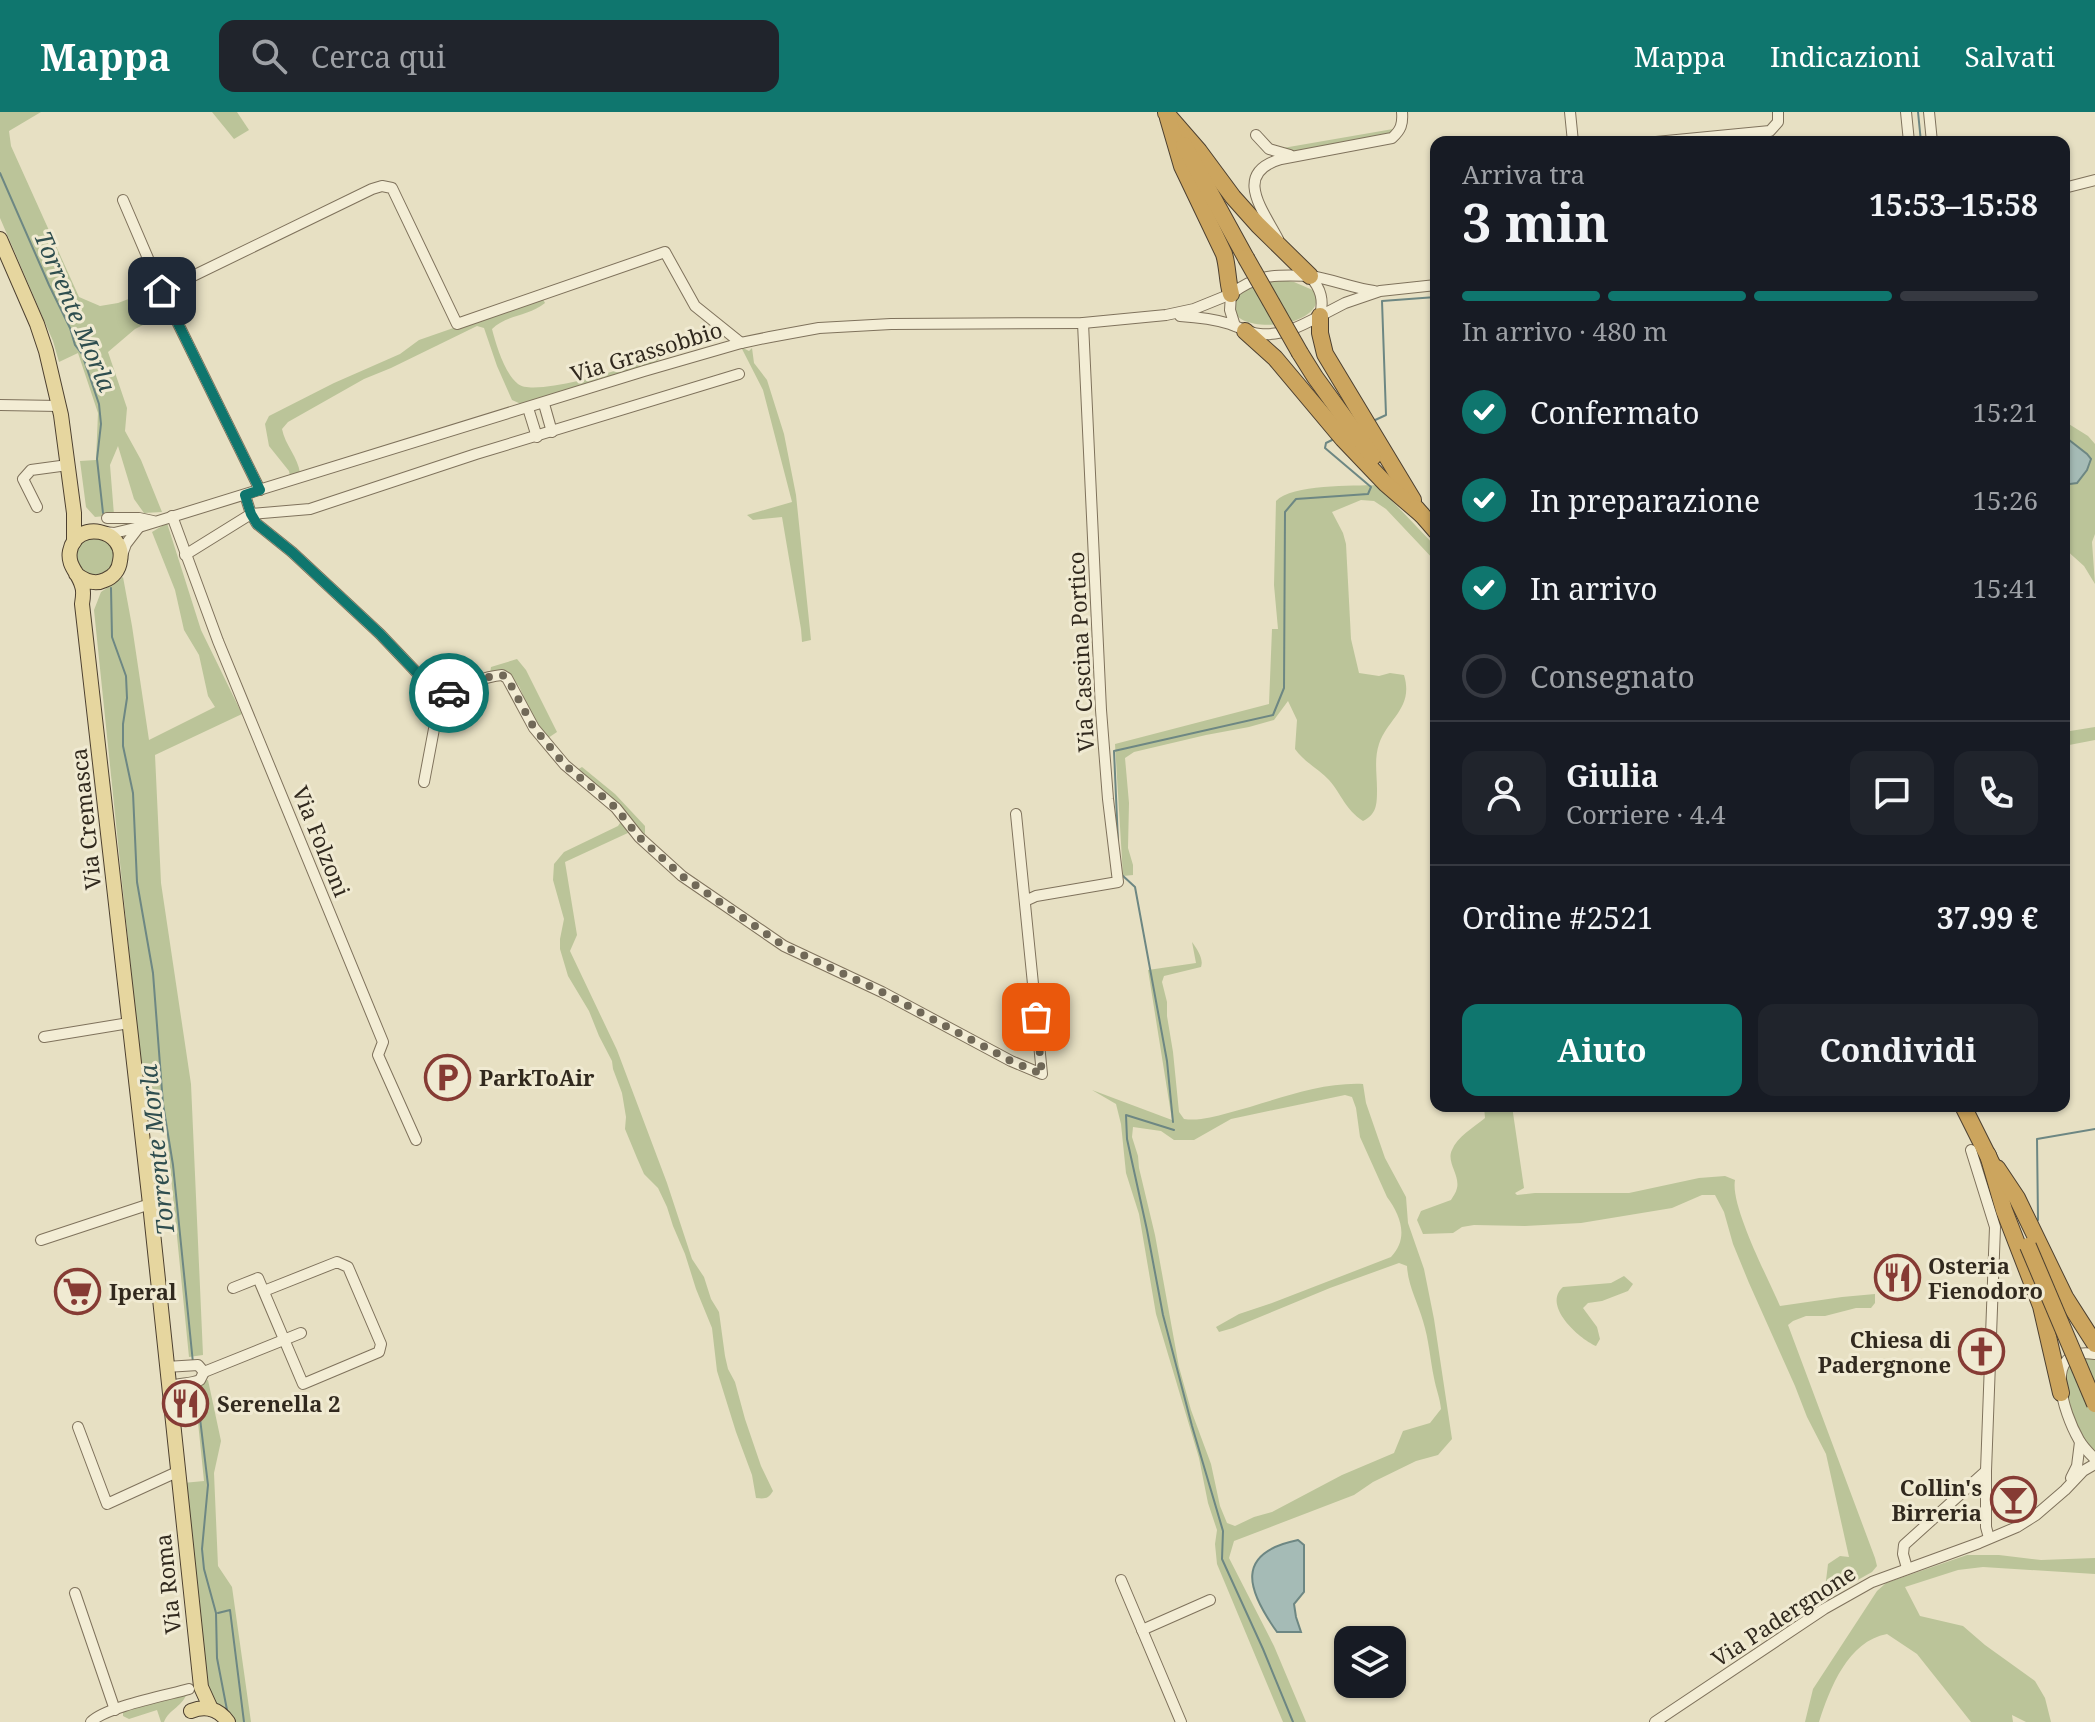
<!DOCTYPE html>
<html lang="it">
<head>
<meta charset="utf-8">
<style>
  body { margin:0; font-family:"Noto Serif",serif; background:#20242c; color:#f1f3f6; height:100vh; display:flex; flex-direction:column; font-size:30px; white-space:nowrap }
  * { box-sizing:border-box; margin:0 }
  p { font-size:26px; color:#9ea1a6 }
  .icon { flex:none; width:44px; height:44px; fill:none; stroke:currentColor; stroke-width:2; stroke-linecap:round; stroke-linejoin:round }
  .map { position:relative; flex:1; overflow:hidden }
  .panel { position:absolute; left:1430px; top:24px; width:640px; height:976px; display:flex; flex-direction:column; background:#171b24; border-radius:16px; box-shadow:0 2px 6px #0004 }
  .panel>* { flex:none }
  .controls { position:absolute; left:1334px; top:1514px; display:grid; gap:16px }
  .controls a { display:grid; place-items:center; width:72px; height:72px; border-radius:16px; background:#171b24; box-shadow:0 2px 6px #0004; font-size:40px }
  .pin { position:absolute; display:grid; place-items:center; width:68px; height:68px; color:#fff; margin:-34px; border-radius:16px; box-shadow:0 4px 12px #0006 }
  .courier { position:absolute; display:grid; place-items:center; width:80px; height:80px; margin:-40px; border:6px solid #0f766e; border-radius:50%; background:#fff; color:#222; box-shadow:0 2px 10px #0007 }
  .headline em { font-style:normal; font-weight:700 }
  .headline div { display:flex; flex-direction:column-reverse }
  .headline { display:flex; align-items:center; justify-content:space-between; height:136px; padding:0 32px }
  h1 { font-size:52px; font-weight:700; line-height:60px }
  .bar { display:grid; grid-template-columns:repeat(4,1fr); gap:12px 8px; align-content:center; height:96px; padding:0 32px }
  .bar i { height:10px; border-radius:6px; background:#363941 }
  .bar .current { background:#0f766e }
  .bar p { grid-column:span 4 }
  .line { display:flex; align-items:center; gap:20px; padding:0 32px; border-top:2px solid #363941 }
  .line div { flex:1 }
  .round { display:grid; place-items:center; flex:none; width:84px; height:84px; border-radius:16px; background:#20242c }
  ol { padding:0 32px; list-style:none }
  li { display:flex; align-items:center; gap:24px; height:88px }
  li p { margin-inline-start:auto }
  li .icon { padding:8px; border-radius:50%; background:#0f766e; color:#fff; stroke-width:4 }
  li:last-child { color:#9ea1a6 }
  li i { width:44px; height:44px; border:4px solid #363941; border-radius:50% }
  .action { display:flex; gap:16px; margin-top:auto; padding:16px 32px }
  .action a { flex:1; height:92px; border-radius:16px; background:#0f766e; color:#fff; font-size:32px; font-weight:700; line-height:92px; text-align:center }
  .action a+a { background:#20242c; color:#f1f3f6 }
  header { display:flex; align-items:center; gap:48px; box-sizing:border-box; height:112px; padding:0 40px; background:#0f766e; color:#fff }
  header strong { font-size:38px }
  nav { display:flex; gap:44px; margin-inline-start:auto; font-size:28px }
  .search { width:560px; height:72px; background:#20242c; display:flex; align-items:center; gap:20px; box-sizing:border-box; padding:0 28px; border-radius:16px; color:#9ea1a6; font-size:30px }
  .map>svg:first-child { display:block }
  .green { fill:#bbc499; fill-rule:evenodd }
  .water { fill:#a5bbb6; stroke:#6d8783; stroke-width:2 }
  .lines { fill:none; stroke-linecap:round; stroke-linejoin:round }
  .stream { stroke:#6d8783; stroke-width:2 }
  .minor-casing { stroke:#7f725c; stroke-width:12 }
  .major-casing { stroke:#4d4030; stroke-width:16 }
  .highway-casing { stroke:#4d4030; stroke-width:18 }
  .minor { stroke:#f3edd5; stroke-width:10 }
  .major { stroke:#e6d69f; stroke-width:14 }
  .highway { stroke:#cca55e; stroke-width:16 }
  .highway-bridge-casing { stroke:#4d4030; stroke-width:18; stroke-linecap:butt }
  .highway-bridge { stroke:#cca55e; stroke-width:16 }
  .done { stroke:#716958; stroke-width:8; stroke-dasharray:0 14.4 }
  .route { stroke:#0f766e; stroke-width:10 }
  .labels { text-anchor:middle; dominant-baseline:central; stroke-width:6; stroke-linejoin:round; paint-order:stroke }
  .street-label { font-size:22px; fill:#31291e; stroke:#f0ead2 }
  .poi-label { font-size:22px; font-weight:bold; fill:#31291e; stroke:#f0ead2; text-anchor:start }
  .water-label { font-size:24px; font-style:italic; fill:#2f4e4f; stroke:#f0ead2 }
</style>
</head>
<body>
<header>
<strong>Mappa</strong>
<div class="search"><svg class="icon" aria-label="search" viewBox="0 0 24 24"><circle cx="10" cy="10" r="6"/><path d="M15 15l6 6"/></svg>Cerca qui</div>
<nav><a>Mappa</a><a>Indicazioni</a><a>Salvati</a></nav>
</header>
<div class="map">
<svg width="2095" height="1610" viewBox="0 0 2095 1610">
  <rect width="100%" height="100%" fill="#e7e0c3"/>
  <g class="green">
    <path d="M0,0H41L9,19L11,34L79,185L100,194L118,191L147,180L155,184L161,204L135,217L108,240L127,296L125,319L141,348L162,400L144,401L134,387L118,334L110,353L114,403L95,405L86,395L80,349L96,348L98,301L78,241L59,250L53,229L0,106Z"/>
    <path d="M212,0H237L249,18L234,27Z"/>
    <path d="M1393,17L1395,18L1388,23L1295,40H1284L1283,36Z"/>
    <path d="M1282,168L1294,170L1315,179C1332,220 1211,226 1237,184C1245,170 1268,170 1282,168Z"/>
    <path d="M542,185L545,191C529,204 506,203 492,217C496,233 505,262 518,272C531,283 596,265 614,259C631,253 647,244 664,236L669,240L654,251L521,292L512,288L497,254L484,216L477,214L391,256L364,267L288,310L282,317C285,333 298,345 300,361L290,364L289,359L269,334L265,312L269,304L334,271L400,242L419,228Z"/>
    <path d="M741,235L749,239L752,236L754,251L767,268L784,322L796,383L811,528L802,530L801,517L782,405L753,408L747,403L792,390L763,278Z"/>
    <path d="M2064,309L2088,324L2095,332V422L2092,430L2095,472L2084,454L2064,436Z"/>
    <path d="M1377,373L1436,435V450L1386,397L1374,389L1361,388L1332,400L1343,421L1346,432L1351,527L1359,561L1379,564L1390,561L1404,563C1414,596 1388,606 1379,632C1374,647 1377,662 1377,677C1377,692 1377,702 1363,709C1345,697 1342,683 1329,668C1319,657 1304,650 1295,637L1297,608L1288,589L1274,608L1249,615L1206,623L1134,640L1125,646L1129,691L1128,736L1133,753V763L1123,764L1115,632L1269,592L1272,517H1278L1274,473L1276,389C1292,372 1353,374 1377,373Z"/>
    <path d="M167,411L201,518L242,602L155,643L161,771L191,972L203,1243L189,1245L165,1004L146,1003L94,498L101,480L123,465L132,514L149,628L215,595L208,584L199,543L184,518L175,478L152,420Z"/>
    <circle cx="95" cy="445" r="19"/>
    <path d="M517,547L526,558L557,620L548,626L535,612L519,574L506,561L490,562L491,555Z"/>
    <path d="M2095,615V628L2064,634V620Z"/>
    <path d="M582,655L615,682L645,714V722L630,720L565,750L577,823L570,839L617,938L667,1071L692,1147L704,1165L711,1187L719,1200L725,1244L728,1257L735,1270L745,1307L761,1354L773,1379C768,1387 765,1387 756,1386L752,1363L736,1320L717,1259L712,1216L696,1177L685,1142L673,1114L667,1095L658,1076L644,1062L637,1046L625,1017L626,1005L622,981L613,957L612,949L599,924L589,899L568,864L560,837V827L564,807L553,768L554,752L564,740L618,714L626,702L577,658Z"/>
    <path d="M1192,830C1197,837 1204,847 1201,855L1164,864L1162,870L1167,890V904L1173,940L1179,1000L1184,1007C1199,1009 1213,1005 1228,1001C1272,990 1317,970 1363,972L1366,991L1385,1046L1406,1085L1408,1111L1424,1157L1434,1207L1452,1327L1438,1343L1416,1349L1373,1370L1354,1383L1234,1429L1229,1446L1274,1534L1306,1610H1283L1217,1452L1215,1432L1217,1418L1208,1391L1199,1346L1156,1202L1139,1102L1126,1061L1121,1012L1116,992L1092,978L1172,1008L1148,858L1196,851ZM1345,983L1352,985L1356,996L1360,1025L1387,1085C1401,1104 1409,1126 1391,1145L1272,1191L1239,1202L1216,1215L1219,1220L1233,1216L1330,1176L1399,1151L1407,1154C1408,1174 1418,1191 1423,1209C1429,1228 1430,1247 1434,1266C1436,1277 1440,1286 1441,1297L1430,1311L1403,1319L1394,1341L1342,1363L1272,1400L1254,1405L1235,1414L1227,1411L1220,1394L1211,1352L1191,1298L1179,1255L1155,1123L1139,1056L1138,1044L1132,1025L1133,1015L1161,1019L1174,1028H1194L1231,1007Z"/>
    <path d="M1484,994H1512L1524,1076L1515,1081L1517,1083L1535,1081H1629L1699,1066L1725,1064L1735,1068C1730,1094 1769,1168 1780,1194L1842,1185L1875,1182V1191L1871,1196H1856L1825,1204H1806L1793,1209L1788,1213L1875,1446L1877,1454L1872,1460L1829,1484L1825,1477L1828,1452L1840,1444L1849,1445L1826,1342L1807,1305L1795,1274L1749,1171L1733,1132L1724,1100L1715,1083H1702L1672,1096L1581,1111L1525,1114L1474,1113L1462,1115L1453,1121L1423,1122L1417,1108L1421,1099L1451,1088C1453,1084 1456,1081 1457,1076C1460,1063 1446,1050 1452,1038C1457,1025 1474,1015 1485,1006Z"/>
    <path d="M1624,1164L1633,1172L1628,1179L1602,1189L1588,1191L1583,1196L1597,1215L1600,1227L1596,1234C1578,1226 1542,1193 1563,1175L1611,1171Z"/>
    <path d="M2075,1245H2095V1340C2080,1327 2062,1281 2065,1262C2066,1256 2072,1250 2075,1245Z"/>
    <path d="M208,1268L221,1329L214,1361L218,1454L232,1475L251,1610H233L219,1597L208,1583L183,1371L204,1369L194,1271Z"/>
    <path d="M1967,1443H1999L2041,1448L2095,1446V1462L1983,1455L1958,1458L1905,1475L1920,1504L1963,1514L1985,1533L2035,1569L2045,1586L2051,1610H2026L2012,1603L2013,1610H1971L1917,1542L1887,1522C1848,1529 1830,1576 1819,1610H1805L1813,1577L1877,1479L1886,1471Z"/>
    <path d="M187,1580C184,1594 169,1597 164,1610H161L157,1598L129,1607L123,1604V1600Z"/>
  </g>
  <g class="water">
    <path d="M2064,324L2087,342L2091,347L2087,358L2077,371L2070,372L2064,368Z"/>
    <path d="M1298,1428L1304,1433V1480L1294,1492L1296,1505L1301,1520H1277C1247,1478 1234,1441 1298,1428Z"/>
  </g>
  <g class="lines">
    <g class="stream">
      <path d="M1918,0L1921,30"/>
      <path d="M0,61L49,173L70,216L75,233L82,242L99,292L101,312L97,347L103,401"/>
      <path d="M1373,309L1386,303L1382,189L1436,185"/>
      <path d="M111,476L112,525L126,564L127,586L123,612V634L133,681L137,770L153,861L163,992L173,1053L193,1251"/>
      <path d="M1118,730L1114,639L1273,603L1284,576L1285,400L1296,387L1368,382L1371,375L1325,336L1326,331L1332,328"/>
      <path d="M1122,763L1135,775L1167,949L1173,1010"/>
      <path d="M1174,1018L1126,1003L1127,1027L1147,1118L1163,1203L1192,1314L1223,1419L1222,1447L1263,1537L1293,1610"/>
      <path d="M2036,1109L2038,1108L2037,1027L2095,1017"/>
      <path d="M196,1273L208,1373L202,1437L204,1457L216,1501L217,1546L227,1598"/>
      <path d="M218,1501L230,1498L244,1610"/>
    </g>
    <defs>
      <g id="minor">
        <path d="M1570,0L1573,30"/>
        <path d="M1906,0L1909,30"/>
        <path d="M1929,0L1932,30"/>
        <path d="M1256,23L1269,37L1290,43"/>
        <path d="M1656,30L1770,19L1778,10V0"/>
        <path d="M2064,76L2095,68"/>
        <path d="M123,88L162,179L260,378"/>
        <path d="M1278,127C1263,98 1232,61 1281,47L1392,26C1401,18 1403,12 1402,0"/>
        <path d="M1310,164C1332,167 1352,176 1374,179"/>
        <path d="M162,179L372,77L382,74L392,76L457,212L665,140L695,194L741,231"/>
        <path d="M1180,204C1197,205 1214,207 1230,212C1241,216 1249,221 1260,222C1282,224 1301,214 1320,204C1324,188 1321,177 1310,164C1277,163 1259,161 1231,182L1230,198L1235,214"/>
        <path d="M1320,204L1345,191L1380,179L1436,173"/>
        <path d="M544,292L552,320"/>
        <path d="M0,293L59,294"/>
        <path d="M528,296L537,325"/>
        <path d="M245,383L251,402L257,412L292,440L380,522L440,585C459,575 481,565 502,563L507,566L534,616L565,653L616,696L639,725L682,764L784,834L882,880L1011,949L1042,962L1016,702"/>
        <path d="M37,395L23,367L31,358L68,353"/>
        <path d="M172,404L218,529L383,930L378,943L416,1028"/>
        <path d="M107,406H139L153,409"/>
        <path d="M105,420L114,421L139,415L644,259L741,231L770,225L819,216L891,212L1083,211L1166,203L1194,197L1231,182"/>
        <path d="M185,443L251,402L310,397L476,342L739,262"/>
        <path d="M121,446L126,432L139,415"/>
        <path d="M424,670L440,585"/>
        <path d="M1025,789L1036,784L1118,770L1108,687L1101,598L1083,211"/>
        <path d="M44,925L129,911"/>
        <path d="M1971,1038L1995,1115L1986,1359V1415L1989,1426"/>
        <path d="M41,1128L150,1092"/>
        <path d="M233,1176L258,1166L303,1272L379,1240L381,1232L348,1155L337,1150L264,1179"/>
        <path d="M2095,1242C2040,1233 2064,1302 2079,1328C2083,1335 2089,1341 2095,1347"/>
        <path d="M166,1255L198,1253L204,1260L200,1268C190,1272 179,1271 168,1275"/>
        <path d="M204,1260L301,1221"/>
        <path d="M78,1315L107,1392L177,1360"/>
        <path d="M2071,1366L2077,1354L2080,1330"/>
        <path d="M1907,1456L1903,1442L1904,1433L1986,1359"/>
        <path d="M1121,1468L1181,1610"/>
        <path d="M75,1481L115,1598"/>
        <path d="M1142,1518L1210,1488"/>
        <path d="M91,1610C105,1595 168,1583 189,1577"/>
        <path d="M1655,1610L1824,1497L1872,1470L1979,1431L2017,1415L2036,1403L2065,1378L2083,1359L2095,1352"/>
      </g>
      <g id="major">
        <path d="M0,127L37,212L46,239L61,303L74,401V430"/>
        <path d="M76,462C85,469 95,473 105,468C113,465 119,458 120,449C127,417 76,407 70,439C67,454 79,461 82,474C84,479 83,486 82,492L150,1092L201,1575L211,1597"/>
        <path d="M191,1599C206,1593 219,1597 228,1610"/>
      </g>
      <g id="highway">
        <path d="M1166,1L1199,39L1233,85L1258,113L1310,164"/>
        <path d="M1168,6L1182,54L1224,142C1228,155 1227,168 1231,182"/>
        <path d="M1184,33L1246,146"/>
        <path d="M1320,204V221L1325,242L1413,388"/>
        <path d="M1245,219L1275,246L1343,327L1386,372L1422,403"/>
        <path d="M1300,241L1315,265L1373,345"/>
        <path d="M1416,396L1436,419"/>
        <path d="M1963,994L1992,1052"/>
        <path d="M1988,1043L2004,1098L2041,1194L2061,1281"/>
        <path d="M1997,1056L2017,1086L2065,1185L2095,1232"/>
      </g>
    </defs>
    <use href="#minor" class="minor-casing"/>
    <use href="#major" class="major-casing"/>
    <use href="#highway" class="highway-casing"/>
    <use href="#minor" class="minor"/>
    <use href="#major" class="major"/>
    <use href="#highway" class="highway"/>
    <defs>
      <g id="highway-bridge">
        <path d="M1246,146L1300,241"/>
        <path d="M2028,1134L2095,1292"/>
      </g>
    </defs>
    <use href="#highway-bridge" class="highway-bridge-casing"/>
    <use href="#highway-bridge" class="highway-bridge"/>
  </g>
  <g class="lines">
    <path class="done" d="M449,581C464,572 485,564 502,563L507,566L534,616L565,653L616,696L639,725L682,764L784,834L882,880L1011,949L1042,962L1036,905"/>
    <path class="route" d="M162,179L260,378L245,383L251,402L257,412L292,440L380,522L440,585L449,581"/>
  </g>
  <defs>
    <symbol id="parking-ring" viewBox="-11 -11 22 22"><circle r="9.5" fill="#f0ead2" stroke="#863b34" stroke-width="1.5"/><path d="M-3.5-5.5H1a3.5 3.5 0 0 1 0 7H-1V5.5H-3.5ZM-1-3.4V-.6H.8a1.4 1.4 0 0 0 0-2.8Z" fill="#863b34"/></symbol>
    <symbol id="restaurant-ring" viewBox="-11 -11 22 22"><circle r="9.5" fill="#f0ead2" stroke="#863b34" stroke-width="1.5"/><path d="M-5-6h1v4h1v-4h1v4h1v-4h1v5L-1.5 .5V6h-2V.5L-5-1ZM5-6V6H3V1.5H1.5Q1.5-4 5-6Z" fill="#863b34"/></symbol>
    <symbol id="supermarket-ring" viewBox="-11 -11 22 22"><circle r="9.5" fill="#f0ead2" stroke="#863b34" stroke-width="1.5"/><path d="M-6-5.5h2.5l.6 2H6L4.5 2H-2.5L-4.4-4H-6ZM-1.5 3.2a1.3 1.3 0 1 0 .1 0ZM3 3.2a1.3 1.3 0 1 0 .1 0Z" fill="#863b34"/></symbol>
    <symbol id="church-ring" viewBox="-11 -11 22 22"><circle r="9.5" fill="#f0ead2" stroke="#863b34" stroke-width="1.5"/><path d="M-1.2-6h2.4v3.5h3.3v2.4h-3.3V6h-2.4V-.1h-3.3v-2.4h3.3Z" fill="#863b34"/></symbol>
    <symbol id="bar-ring" viewBox="-11 -11 22 22"><circle r="9.5" fill="#f0ead2" stroke="#863b34" stroke-width="1.5"/><path d="M-6-5H6L.8 .8V4.5H3.5V6h-7V4.5H-.8V.8Z" fill="#863b34"/></symbol>
  </defs>
  <g fill-rule="evenodd">
    <use href="#parking-ring" x="422" y="940" width="51" height="51"/>
    <use href="#restaurant-ring" x="1872" y="1140" width="51" height="51"/>
    <use href="#supermarket-ring" x="52" y="1154" width="51" height="51"/>
    <use href="#church-ring" x="1956" y="1214" width="51" height="51"/>
    <use href="#restaurant-ring" x="160" y="1266" width="51" height="51"/>
    <use href="#bar-ring" x="1988" y="1362" width="51" height="51"/>
  </g>
  <g class="labels">
    <g class="street-label">
      <text transform="translate(646 239) rotate(-17)">Via Grassobbio</text>
      <text transform="translate(1080 540) rotate(-93)">Via Cascina Portico</text>
      <text transform="translate(85 707) rotate(-96)">Via Cremasca</text>
      <text transform="translate(322 729) rotate(68)">Via Folzoni</text>
      <text transform="translate(167 1472) rotate(-96)">Via Roma</text>
      <text transform="translate(1783 1503) rotate(-33)">Via Padergnone</text>
    </g>
    <g class="poi-label">
      <text x="479" y="965">ParkToAir</text>
      <text x="1928" y="1153">Osteria<tspan x="1928" dy="25">Fienodoro</tspan></text>
      <text x="109" y="1179">Iperal</text>
      <text x="1951" y="1227" text-anchor="end">Chiesa di<tspan x="1951" dy="25">Padergnone</tspan></text>
      <text x="217" y="1291">Serenella 2</text>
      <text x="1982" y="1375" text-anchor="end">Collin's<tspan x="1982" dy="25">Birreria</tspan></text>
    </g>
    <g class="water-label">
      <text transform="translate(76 199) rotate(67)">Torrente Morla</text>
      <text transform="translate(156 1038) rotate(-96)">Torrente Morla</text>
    </g>
  </g>
</svg>
<div class="controls">
<a><svg class="icon" aria-label="layers" viewBox="0 0 24 24"><path d="M12 4l9 5-9 5-9-5zM3 14l9 5 9-5"/></svg></a>
</div>
<div class="pin" style="left:1036px;top:905px;background:#ea580c"><svg class="icon" aria-label="bag" viewBox="0 0 24 24"><path d="M5 8h14l-1 12H6zM9 8a3 3 0 0 1 6 0"/></svg></div>
<div class="pin" style="left:162px;top:179px;background:#1f2937"><svg class="icon" aria-label="home" viewBox="0 0 24 24"><path d="M3 11l9-7 9 7M6 9v11h12V9"/></svg></div>
<div class="courier" style="left:449px;top:581px"><svg class="icon" aria-label="car" viewBox="0 0 24 24"><path d="M5 17H2v-5l4-1 3-4h7l3 4 3 1v5h-3M9 17h6M6 11h13"/><circle cx="7" cy="17" r="2"/><circle cx="17" cy="17" r="2"/></svg></div>
<section class="panel">
<div class="headline"><div><h1>3 min</h1><p>Arriva tra</p></div><em>15:53–15:58</em></div>
<div class="bar"><i class="current"></i><i class="current"></i><i class="current"></i><i></i><p>In arrivo · 480 m</p></div>
<ol>
<li><svg class="icon" aria-label="check" viewBox="0 0 24 24"><path d="M5 12l5 5 9-10"/></svg>Confermato<p>15:21</p></li>
<li><svg class="icon" aria-label="check" viewBox="0 0 24 24"><path d="M5 12l5 5 9-10"/></svg>In preparazione<p>15:26</p></li>
<li><svg class="icon" aria-label="check" viewBox="0 0 24 24"><path d="M5 12l5 5 9-10"/></svg>In arrivo<p>15:41</p></li>
<li><i></i>Consegnato</li>
</ol>
<div class="line" style="height:144px"><a class="round"><svg class="icon" aria-label="person" viewBox="0 0 24 24"><circle cx="12" cy="8" r="4"/><path d="M4 21q1-7 8-7t8 7"/></svg></a><div><b>Giulia</b><p>Corriere · 4.4</p></div><a class="round"><svg class="icon" aria-label="chat" viewBox="0 0 24 24"><path d="M4 5h16v11H9l-5 4z"/></svg></a><a class="round"><svg class="icon" aria-label="phone" viewBox="0 0 24 24"><path d="M5 4h4l2 5-3 2q2 4 5 5l2-3 5 2v4C11 20 4 13 5 4z"/></svg></a></div>
<div class="line" style="height:104px"><div>Ordine #2521</div><b>37.99 €</b></div>
<div class="action"><a>Aiuto</a><a>Condividi</a></div>
</section>
</div>
</body>
</html>
